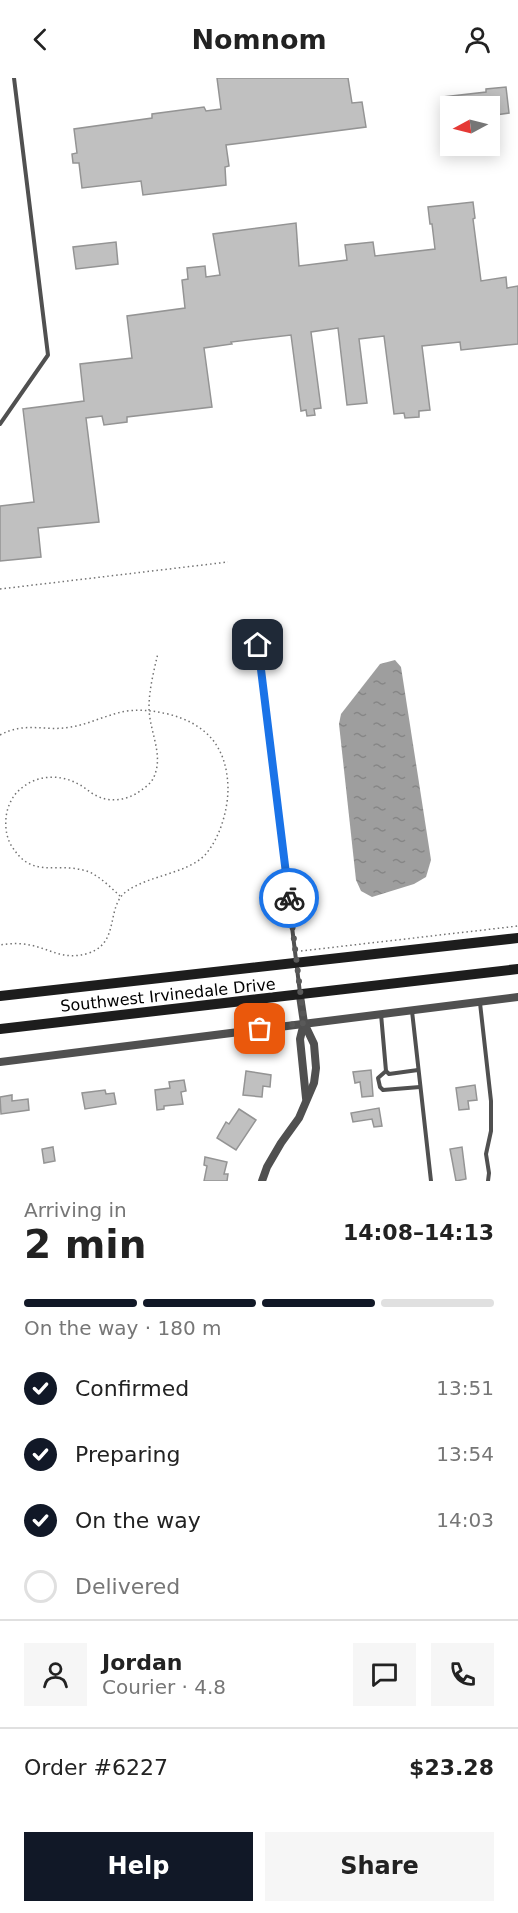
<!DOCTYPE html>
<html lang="en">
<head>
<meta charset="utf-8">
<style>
  body { margin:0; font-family:"DejaVu Sans",sans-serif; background:#f6f6f6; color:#222; height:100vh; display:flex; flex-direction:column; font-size:22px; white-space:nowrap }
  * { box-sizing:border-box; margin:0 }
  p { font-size:20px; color:#767676 }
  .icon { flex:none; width:33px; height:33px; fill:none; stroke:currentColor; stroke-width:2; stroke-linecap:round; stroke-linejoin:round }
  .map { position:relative; height:1103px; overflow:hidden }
  .side { display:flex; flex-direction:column; background:#fff; flex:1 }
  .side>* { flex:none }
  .needle { width:39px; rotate:263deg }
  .fabs { position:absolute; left:440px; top:18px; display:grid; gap:12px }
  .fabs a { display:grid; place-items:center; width:60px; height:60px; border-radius:0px; background:#fff; box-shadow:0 3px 15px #0003; font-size:30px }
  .pin { position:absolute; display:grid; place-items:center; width:51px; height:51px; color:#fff; margin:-26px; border-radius:12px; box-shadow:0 3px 9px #0006 }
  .courier { position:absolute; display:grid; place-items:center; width:60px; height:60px; margin:-30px; border:4px solid #1a73e8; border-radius:50%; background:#fff; color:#222; box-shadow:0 2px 8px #0007 }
  .headline em { font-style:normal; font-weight:700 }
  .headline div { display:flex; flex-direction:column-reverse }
  .headline { display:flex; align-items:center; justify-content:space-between; height:102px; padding:0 24px }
  h1 { font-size:39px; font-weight:700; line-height:45px }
  .bar { display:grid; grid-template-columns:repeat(4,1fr); gap:9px 6px; align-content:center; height:72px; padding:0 24px }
  .bar i { height:8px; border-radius:4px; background:#e0e0e0 }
  .bar .active { background:#111827 }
  .bar p { grid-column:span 4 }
  .line { display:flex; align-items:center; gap:15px; padding:0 24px; border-top:2px solid #e0e0e0 }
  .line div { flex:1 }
  .round { display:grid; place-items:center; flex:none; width:63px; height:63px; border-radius:0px; background:#f6f6f6 }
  ol { padding:0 24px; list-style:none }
  li { display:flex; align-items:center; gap:18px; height:66px }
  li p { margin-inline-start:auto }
  li .icon { padding:6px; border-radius:50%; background:#111827; color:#fff; stroke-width:4 }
  li:last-child { color:#767676 }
  li i { width:33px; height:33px; border:3px solid #e0e0e0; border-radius:50% }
  .action { display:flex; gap:12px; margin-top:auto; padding:12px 24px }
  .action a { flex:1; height:69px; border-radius:0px; background:#111827; color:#fff; font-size:24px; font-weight:700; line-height:69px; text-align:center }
  .action a+a { background:#f6f6f6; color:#222 }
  header { display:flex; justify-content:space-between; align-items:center; height:78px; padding:0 24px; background:#fff; font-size:27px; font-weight:700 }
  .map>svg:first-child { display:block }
  .water { fill:url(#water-ripples) }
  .building { fill:#c0c0c0; stroke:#949494; stroke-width:1.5 }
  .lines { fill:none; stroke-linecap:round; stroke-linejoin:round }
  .path { stroke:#727272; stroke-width:1.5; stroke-dasharray:1.5 3; stroke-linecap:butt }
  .lane { stroke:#505050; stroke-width:4 }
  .street { stroke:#505050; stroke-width:8 }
  .secondary { stroke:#1d1d1d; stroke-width:10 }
  .done { stroke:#595959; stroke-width:6; stroke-dasharray:0 10.8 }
  .route { stroke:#1a73e8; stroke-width:8 }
  .labels { text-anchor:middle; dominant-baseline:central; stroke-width:4.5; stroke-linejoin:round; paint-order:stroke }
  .street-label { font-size:16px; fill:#000; stroke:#fff }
</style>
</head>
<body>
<header><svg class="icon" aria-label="back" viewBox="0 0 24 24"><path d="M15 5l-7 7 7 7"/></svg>Nomnom<svg class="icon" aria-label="person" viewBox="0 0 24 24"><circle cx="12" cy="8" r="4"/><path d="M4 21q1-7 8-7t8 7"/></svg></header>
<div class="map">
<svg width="518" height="1103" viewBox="0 0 518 1103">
  <defs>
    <pattern id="water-ripples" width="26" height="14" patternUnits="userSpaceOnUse" patternTransform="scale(1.5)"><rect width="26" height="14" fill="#9e9e9e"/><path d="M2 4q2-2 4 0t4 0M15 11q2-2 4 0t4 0" fill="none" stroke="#868686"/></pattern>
  </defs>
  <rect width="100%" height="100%" fill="#fff"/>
  <path class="water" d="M395,582L401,589L431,782L426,799L414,806L372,819L361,813L356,802L339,646L341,636L380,586Z"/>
  <g class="building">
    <path d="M217,0H348L352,25L362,24L366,49L226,67L229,88L225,89L226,107L143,117L141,103L82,110L79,85H73L72,76L77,75L74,51L152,40V36L204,29L206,33L221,31Z"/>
    <path d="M506,9L509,35L489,38V28H444L443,19L486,14V11Z"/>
    <path d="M473,124L475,140L473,141L481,203L506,199L507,210L518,208V266L461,272L460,264L422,268L430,332L419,333V339L405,340L404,335L394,336L384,258L359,261L367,325L347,327L338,250L311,254L321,330L314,331L315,337L307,338L306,332L301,333L291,257L231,264L232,266L204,270L212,329L127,339V344L104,347L102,338L86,340L99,444L38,450L41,479L0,483V428L34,424L23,331L84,323L80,286L132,280L127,238L185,230L182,202L188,201L187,190L205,188L206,199L220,197L213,156L296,145L299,188L347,182L345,167L373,164L375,178L435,171L432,146H430L428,129Z"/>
    <path d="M116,164L118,186L76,191L73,169Z"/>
    <path d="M371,992L373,1018L362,1019L360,1004L355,1005L353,994Z"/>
    <path d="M246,993L271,997L270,1009L263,1008L262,1019L243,1017Z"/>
    <path d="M184,1002L186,1013L181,1014L183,1026L164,1028V1031L157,1032L155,1012L170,1010L169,1004Z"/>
    <path d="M475,1007L477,1022L468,1023L469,1031L459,1032L456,1010Z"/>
    <path d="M105,1012L106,1016L114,1015L116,1026L85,1031L82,1015Z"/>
    <path d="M12,1017V1023L28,1021L29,1032L1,1036L0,1019Z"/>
    <path d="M379,1030L382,1048L374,1049L372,1041L353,1044L351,1035Z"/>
    <path d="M239,1031L256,1042L236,1072L217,1060L226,1044L229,1046Z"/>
    <path d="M53,1069L55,1083L44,1085L42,1071Z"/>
    <path d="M462,1069L466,1101L456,1103L450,1071Z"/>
    <path d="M205,1079L227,1084L224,1096H228L227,1103H204L207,1088L204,1087Z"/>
  </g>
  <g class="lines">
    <g class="path">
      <path d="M0,511L228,484"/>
      <path d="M0,657C26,643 45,654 71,649C90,646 108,636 127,633C142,631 154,633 168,636C207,646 227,669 228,710C228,732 220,760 205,777C186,796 150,797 127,813C105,828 121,864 89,875C62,884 47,868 23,866C15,865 7,866 0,867"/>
      <path d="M120,818C109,808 97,795 83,792C56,785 32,800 13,770C7,762 5,751 6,740C7,728 13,716 23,709C38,697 61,696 78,706C85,709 90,715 97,718C111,725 128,722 140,713C146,709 153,704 155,696C163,675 149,652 149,629C149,612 154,592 158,575"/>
      <path d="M301,873L518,848"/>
    </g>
    <g class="lane">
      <path d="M0,346L48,277L14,0"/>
      <path d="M258,567L300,915"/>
      <path d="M480,925L491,1023V1053L486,1076L489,1095L488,1103"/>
      <path d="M412,933L431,1103"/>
      <path d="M381,936L386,993L389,996L418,992"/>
      <path d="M386,993L378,1000L380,1009L383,1012L420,1009"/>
    </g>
    <g class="street">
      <path d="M304,945L300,961L306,1020"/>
      <path d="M0,984L518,919"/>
      <path d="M262,1103L267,1089L281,1065L299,1040L314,1005L316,990L314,966L304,945L300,918"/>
    </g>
    <g class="secondary">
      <path d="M0,918L518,860"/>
      <path d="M0,951L518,891"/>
    </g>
  </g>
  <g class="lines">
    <path class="done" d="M260,951L304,945L289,820"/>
    <path class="route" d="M258,567L289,820"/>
  </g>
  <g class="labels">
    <g class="street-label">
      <text transform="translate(168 917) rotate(-6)">Southwest Irvinedale Drive</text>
    </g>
  </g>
</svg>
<div class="fabs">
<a><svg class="needle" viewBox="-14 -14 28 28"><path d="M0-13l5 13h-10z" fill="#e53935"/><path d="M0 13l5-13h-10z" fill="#767676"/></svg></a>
</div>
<div class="pin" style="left:260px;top:951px;background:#ea580c"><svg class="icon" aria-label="bag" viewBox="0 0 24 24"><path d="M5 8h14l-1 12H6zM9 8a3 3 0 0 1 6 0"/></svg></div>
<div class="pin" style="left:258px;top:567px;background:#1f2937"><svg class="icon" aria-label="home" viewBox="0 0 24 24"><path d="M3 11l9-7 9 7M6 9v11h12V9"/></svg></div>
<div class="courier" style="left:289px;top:820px"><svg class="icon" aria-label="bike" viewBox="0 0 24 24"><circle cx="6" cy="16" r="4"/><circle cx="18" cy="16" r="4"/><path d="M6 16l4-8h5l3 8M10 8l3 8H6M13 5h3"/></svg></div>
</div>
<section class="side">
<div class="headline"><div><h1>2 min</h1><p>Arriving in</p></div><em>14:08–14:13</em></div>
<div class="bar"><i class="active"></i><i class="active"></i><i class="active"></i><i></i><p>On the way · 180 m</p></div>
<ol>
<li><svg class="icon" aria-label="check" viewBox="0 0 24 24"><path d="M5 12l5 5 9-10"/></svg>Confirmed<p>13:51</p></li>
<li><svg class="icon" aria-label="check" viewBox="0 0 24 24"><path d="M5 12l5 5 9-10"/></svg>Preparing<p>13:54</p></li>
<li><svg class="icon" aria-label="check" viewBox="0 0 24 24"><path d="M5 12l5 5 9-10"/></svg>On the way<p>14:03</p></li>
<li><i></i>Delivered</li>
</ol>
<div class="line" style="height:108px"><a class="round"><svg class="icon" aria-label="person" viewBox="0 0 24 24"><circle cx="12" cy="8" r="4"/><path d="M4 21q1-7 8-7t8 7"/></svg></a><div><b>Jordan</b><p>Courier · 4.8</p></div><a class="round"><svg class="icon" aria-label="chat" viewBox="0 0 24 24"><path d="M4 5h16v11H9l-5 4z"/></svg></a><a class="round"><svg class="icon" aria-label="phone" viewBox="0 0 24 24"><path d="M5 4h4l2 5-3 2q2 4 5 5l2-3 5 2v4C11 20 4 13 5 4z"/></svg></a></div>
<div class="line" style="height:78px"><div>Order #6227</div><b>$23.28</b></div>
<div class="action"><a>Help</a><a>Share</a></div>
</section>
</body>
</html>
